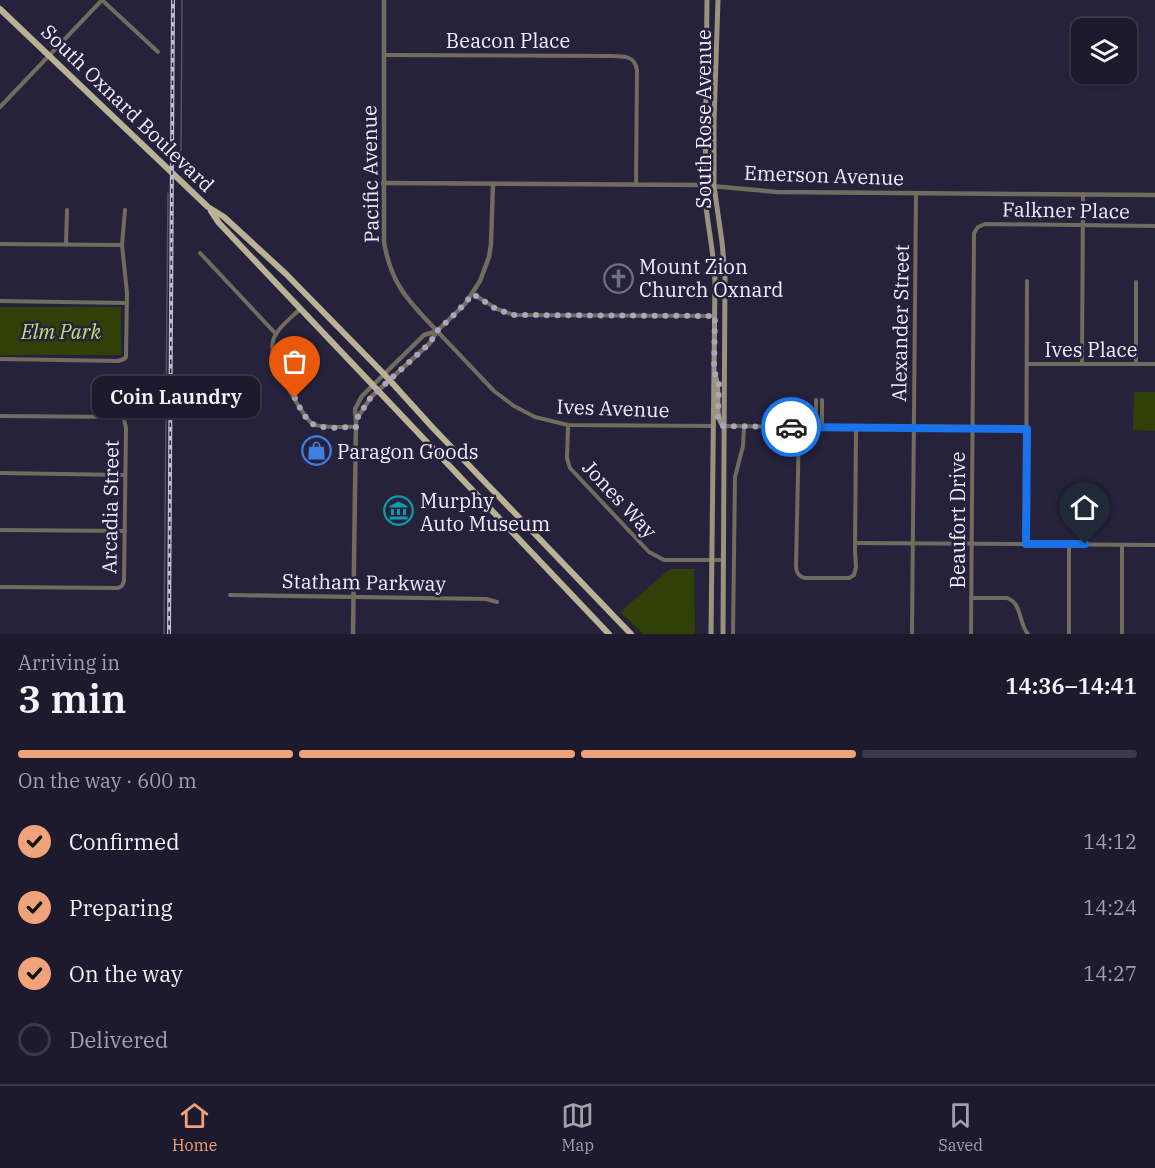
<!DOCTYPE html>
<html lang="en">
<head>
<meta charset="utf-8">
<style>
  body { margin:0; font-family:"IBM Plex Serif",serif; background:#252335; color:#f1f3f6; height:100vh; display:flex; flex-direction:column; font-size:22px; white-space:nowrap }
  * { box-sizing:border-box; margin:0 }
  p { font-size:20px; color:#a0a1aa }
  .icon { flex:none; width:33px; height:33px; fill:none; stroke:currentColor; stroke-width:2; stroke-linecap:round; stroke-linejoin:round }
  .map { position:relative; height:634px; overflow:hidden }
  .side { display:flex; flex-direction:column; background:#1d1a2d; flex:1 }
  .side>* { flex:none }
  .tools { position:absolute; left:1071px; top:18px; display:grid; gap:12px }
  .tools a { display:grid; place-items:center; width:66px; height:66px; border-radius:12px; background:#1d1a2d; box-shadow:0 2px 4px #0004,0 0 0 2px #3b3849; font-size:30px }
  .pin { position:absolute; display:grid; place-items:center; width:51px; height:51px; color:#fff; margin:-62px -26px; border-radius:50% 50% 50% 0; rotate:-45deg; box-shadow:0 0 6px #0007 }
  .pin .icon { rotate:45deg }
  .courier { position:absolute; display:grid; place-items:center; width:60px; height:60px; margin:-30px; border:4px solid #1a73e8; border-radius:50%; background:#fff; color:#222; box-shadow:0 2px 8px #0007 }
  .bubble { position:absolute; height:42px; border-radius:12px; background:#1d1a2d; box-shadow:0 2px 4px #0004,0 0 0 2px #3b3849; font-size:20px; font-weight:600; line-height:42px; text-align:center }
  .headline em { font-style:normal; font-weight:600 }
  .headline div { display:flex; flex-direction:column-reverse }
  .headline { display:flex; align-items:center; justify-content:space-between; height:102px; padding:0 18px }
  h1 { font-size:39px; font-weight:600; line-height:45px }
  .bar { display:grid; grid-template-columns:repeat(4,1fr); gap:9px 6px; align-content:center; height:72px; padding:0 18px }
  .bar i { height:8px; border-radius:4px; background:#3b3849 }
  .bar .current { background:#f0a27a }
  .bar p { grid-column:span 4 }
  ol { padding:0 18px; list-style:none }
  li { display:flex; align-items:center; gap:18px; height:66px }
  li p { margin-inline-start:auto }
  li .icon { padding:6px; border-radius:50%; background:#f0a27a; color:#111; stroke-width:4 }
  li:last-child { color:#a0a1aa }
  li i { width:33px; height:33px; border:3px solid #3b3849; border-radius:50% }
  .tab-bar { display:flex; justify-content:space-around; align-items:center; height:84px; border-top:2px solid #3b3849; background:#1d1a2d; font-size:16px; color:#a0a1aa }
  .tab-bar a { display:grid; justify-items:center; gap:3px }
  .tab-bar .current { color:#f0a27a }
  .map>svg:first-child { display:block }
  .park { fill:#304006 }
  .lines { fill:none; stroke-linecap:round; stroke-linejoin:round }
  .stream { stroke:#4e5661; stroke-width:1.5 }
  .minor { stroke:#716c5e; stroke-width:4 }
  .tertiary { stroke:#716c5e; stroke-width:4.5 }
  .secondary { stroke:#9b937d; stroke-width:5 }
  .primary { stroke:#bbb195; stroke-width:6 }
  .rail-casing { stroke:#c0bdd1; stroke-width:4 }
  .rail { stroke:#27223c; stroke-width:1.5; stroke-dasharray:4.5; stroke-linecap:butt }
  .done { stroke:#a9a6bb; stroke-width:6; stroke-dasharray:0 10.8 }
  .route { stroke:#1a73e8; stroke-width:8 }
  .labels { text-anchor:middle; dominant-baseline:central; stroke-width:5; stroke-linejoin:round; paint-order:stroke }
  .street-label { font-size:20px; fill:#efedff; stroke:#27223c }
  .poi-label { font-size:20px; fill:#efedff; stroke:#27223c; text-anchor:start }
  .park-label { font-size:20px; font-style:italic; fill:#bce372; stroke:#27223c }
</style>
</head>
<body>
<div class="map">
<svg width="1155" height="634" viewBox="0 0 1155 634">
  <rect width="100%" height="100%" fill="#27223c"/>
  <g class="park">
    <rect x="0" y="307" width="121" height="48"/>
    <path d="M1134,392H1155V431L1133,430Z"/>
    <path d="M670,569H694L695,634H643L620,612Z"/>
  </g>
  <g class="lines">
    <g class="stream">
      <path d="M177,162L181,149L182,0"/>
      <path d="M164,634L168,193"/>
    </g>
    <g class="minor">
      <path d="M102,0L158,52"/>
      <path d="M384,55L612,56C624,56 635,56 637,70L636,185"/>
      <path d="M0,107L102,0"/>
      <path d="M0,244L122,245"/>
      <path d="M66,244L67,210"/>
      <path d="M200,253L276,334"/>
      <path d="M473,294L497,309L514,315L715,316"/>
      <path d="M0,301L127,303"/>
      <path d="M300,309C291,318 276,329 273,341C271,349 273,357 276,364C280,375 305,420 313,424C323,429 344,426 356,427"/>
      <path d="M437,331L494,391L514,406L535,417L568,425L714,426"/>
      <path d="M0,359L118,361L124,359L126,357L127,293L122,245L125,210"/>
      <path d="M1027,364H1155"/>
      <path d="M1082,364L1083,194"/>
      <path d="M1136,364V282"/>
      <path d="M822,400V427"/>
      <path d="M0,416L119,417L124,419L126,428L124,581L122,586L118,588L0,587"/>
      <path d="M568,425L567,458L570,468L649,552L664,560H723"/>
      <path d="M724,426L1027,429"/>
      <path d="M816,426V400"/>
      <path d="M799,427L796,566C796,572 799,577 805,578H849L854,575L856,567L855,551L856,427"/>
      <path d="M0,473L125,475"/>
      <path d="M0,530L125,531"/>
      <path d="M855,543L1155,545"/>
      <path d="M1026,544L1027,281"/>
      <path d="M230,595L486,599L497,602"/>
      <path d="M971,598H1007C1023,604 1018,623 1028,634"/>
      <path d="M733,634L735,477L743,446L744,426"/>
      <path d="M912,634L916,193"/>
      <path d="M971,634L974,233L978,227L985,224L1155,226"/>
      <path d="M1069,634V544"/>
      <path d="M1122,634V545"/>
    </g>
    <g class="tertiary">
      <path d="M384,0V242C391,284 408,301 437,331"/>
      <path d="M383,183L700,185L777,192L1155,195"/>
      <path d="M356,420L371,397L430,343L437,331L465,304L480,281L489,257L491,244L493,184"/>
      <path d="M353,634L356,420L355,409L362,396L424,335L437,331"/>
    </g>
    <g class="secondary">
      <path d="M707,0L705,196C707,224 714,252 715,280L711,634"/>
      <path d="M718,0L714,121V186L722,242L725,274L723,634"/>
      <path d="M715,375C722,391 713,414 723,426"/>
    </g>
    <g class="primary">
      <path d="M0,9L208,207L224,217L286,274L384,374L433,428L631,634"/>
      <path d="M211,211L219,223L609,634"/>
    </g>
    <defs>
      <path id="rail" d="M169,634L173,0"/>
    </defs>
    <use href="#rail" class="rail-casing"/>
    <use href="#rail" class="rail"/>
  </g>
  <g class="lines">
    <path class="done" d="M295,398C299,406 304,417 311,423C320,430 344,427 356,427V420L371,397L430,343L437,331L456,313L473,294L496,309L514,315L715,316L714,371L719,383L718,418L723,426L791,427"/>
    <path class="route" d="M791,427L1027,429L1026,544H1085"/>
  </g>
  <defs>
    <symbol id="church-ring" viewBox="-11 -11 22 22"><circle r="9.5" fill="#27223c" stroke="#6b7280" stroke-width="1.5"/><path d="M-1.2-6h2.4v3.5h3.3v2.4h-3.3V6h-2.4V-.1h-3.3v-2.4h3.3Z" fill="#6b7280"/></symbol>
    <symbol id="shop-ring" viewBox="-11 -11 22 22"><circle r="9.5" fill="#27223c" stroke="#3f7fe0" stroke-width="1.5"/><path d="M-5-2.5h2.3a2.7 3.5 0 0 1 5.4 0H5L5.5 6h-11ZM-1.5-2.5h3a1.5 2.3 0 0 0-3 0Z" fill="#3f7fe0"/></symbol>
    <symbol id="museum-ring" viewBox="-11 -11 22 22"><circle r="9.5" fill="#27223c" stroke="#0f9aa8" stroke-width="1.5"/><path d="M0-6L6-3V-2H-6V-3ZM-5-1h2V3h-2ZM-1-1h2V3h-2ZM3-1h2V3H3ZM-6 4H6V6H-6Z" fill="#0f9aa8"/></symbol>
  </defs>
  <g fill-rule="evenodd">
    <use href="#church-ring" x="602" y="262" width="33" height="33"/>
    <use href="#shop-ring" x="300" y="434" width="33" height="33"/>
    <use href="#museum-ring" x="382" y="494" width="33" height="33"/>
  </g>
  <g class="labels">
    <g class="street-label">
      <text x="508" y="40">Beacon Place</text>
      <text transform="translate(128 108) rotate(44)">South Oxnard Boulevard</text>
      <text transform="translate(703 119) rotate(-90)">South Rose Avenue</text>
      <text transform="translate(370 174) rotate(-91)">Pacific Avenue</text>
      <text transform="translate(824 175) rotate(2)">Emerson Avenue</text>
      <text transform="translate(1066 210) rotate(1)">Falkner Place</text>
      <text transform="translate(900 323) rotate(-89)">Alexander Street</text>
      <text x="1091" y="349">Ives Place</text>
      <text transform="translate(613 408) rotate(2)">Ives Avenue</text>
      <text transform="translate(620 499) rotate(47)">Jones Way</text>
      <text transform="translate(110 507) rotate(-89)">Arcadia Street</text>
      <text transform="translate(957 520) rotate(-90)">Beaufort Drive</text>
      <text transform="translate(364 582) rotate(1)">Statham Parkway</text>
    </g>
    <g class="poi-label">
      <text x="639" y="266">Mount Zion<tspan x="639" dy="23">Church Oxnard</tspan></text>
      <text x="337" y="451">Paragon Goods</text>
      <text x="420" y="500">Murphy<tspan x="420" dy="23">Auto Museum</tspan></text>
    </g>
    <g class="park-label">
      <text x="61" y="331">Elm Park</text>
    </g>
  </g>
</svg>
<div class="tools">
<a><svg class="icon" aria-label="layers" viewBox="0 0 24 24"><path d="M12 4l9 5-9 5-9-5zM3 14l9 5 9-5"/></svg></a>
</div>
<div class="pin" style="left:295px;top:398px;background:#ea580c"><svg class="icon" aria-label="bag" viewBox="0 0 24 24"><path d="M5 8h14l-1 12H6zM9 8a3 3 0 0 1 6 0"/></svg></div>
<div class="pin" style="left:1085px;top:544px;background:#1f2937"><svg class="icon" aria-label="home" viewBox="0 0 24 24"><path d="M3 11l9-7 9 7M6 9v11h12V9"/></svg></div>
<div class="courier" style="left:791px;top:427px"><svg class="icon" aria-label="car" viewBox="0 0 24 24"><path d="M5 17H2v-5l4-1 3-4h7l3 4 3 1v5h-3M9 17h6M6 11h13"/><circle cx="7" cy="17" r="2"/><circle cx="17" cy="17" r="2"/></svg></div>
<div class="bubble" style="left:92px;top:376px;width:168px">Coin Laundry</div>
</div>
<section class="side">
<div class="headline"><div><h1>3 min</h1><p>Arriving in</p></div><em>14:36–14:41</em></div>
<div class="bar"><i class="current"></i><i class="current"></i><i class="current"></i><i></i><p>On the way · 600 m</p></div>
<ol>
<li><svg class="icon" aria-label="check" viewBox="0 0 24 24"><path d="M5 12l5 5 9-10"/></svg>Confirmed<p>14:12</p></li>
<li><svg class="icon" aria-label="check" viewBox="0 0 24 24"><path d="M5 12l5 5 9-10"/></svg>Preparing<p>14:24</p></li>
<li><svg class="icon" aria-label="check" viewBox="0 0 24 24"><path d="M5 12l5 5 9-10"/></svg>On the way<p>14:27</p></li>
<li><i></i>Delivered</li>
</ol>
</section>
<nav class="tab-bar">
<a class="current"><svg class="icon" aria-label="home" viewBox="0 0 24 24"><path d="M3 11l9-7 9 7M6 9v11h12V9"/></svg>Home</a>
<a><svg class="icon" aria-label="map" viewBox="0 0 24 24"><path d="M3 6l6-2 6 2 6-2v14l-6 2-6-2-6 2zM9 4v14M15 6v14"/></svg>Map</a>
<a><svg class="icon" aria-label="saved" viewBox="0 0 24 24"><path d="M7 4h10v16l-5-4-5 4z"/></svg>Saved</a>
</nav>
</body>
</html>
